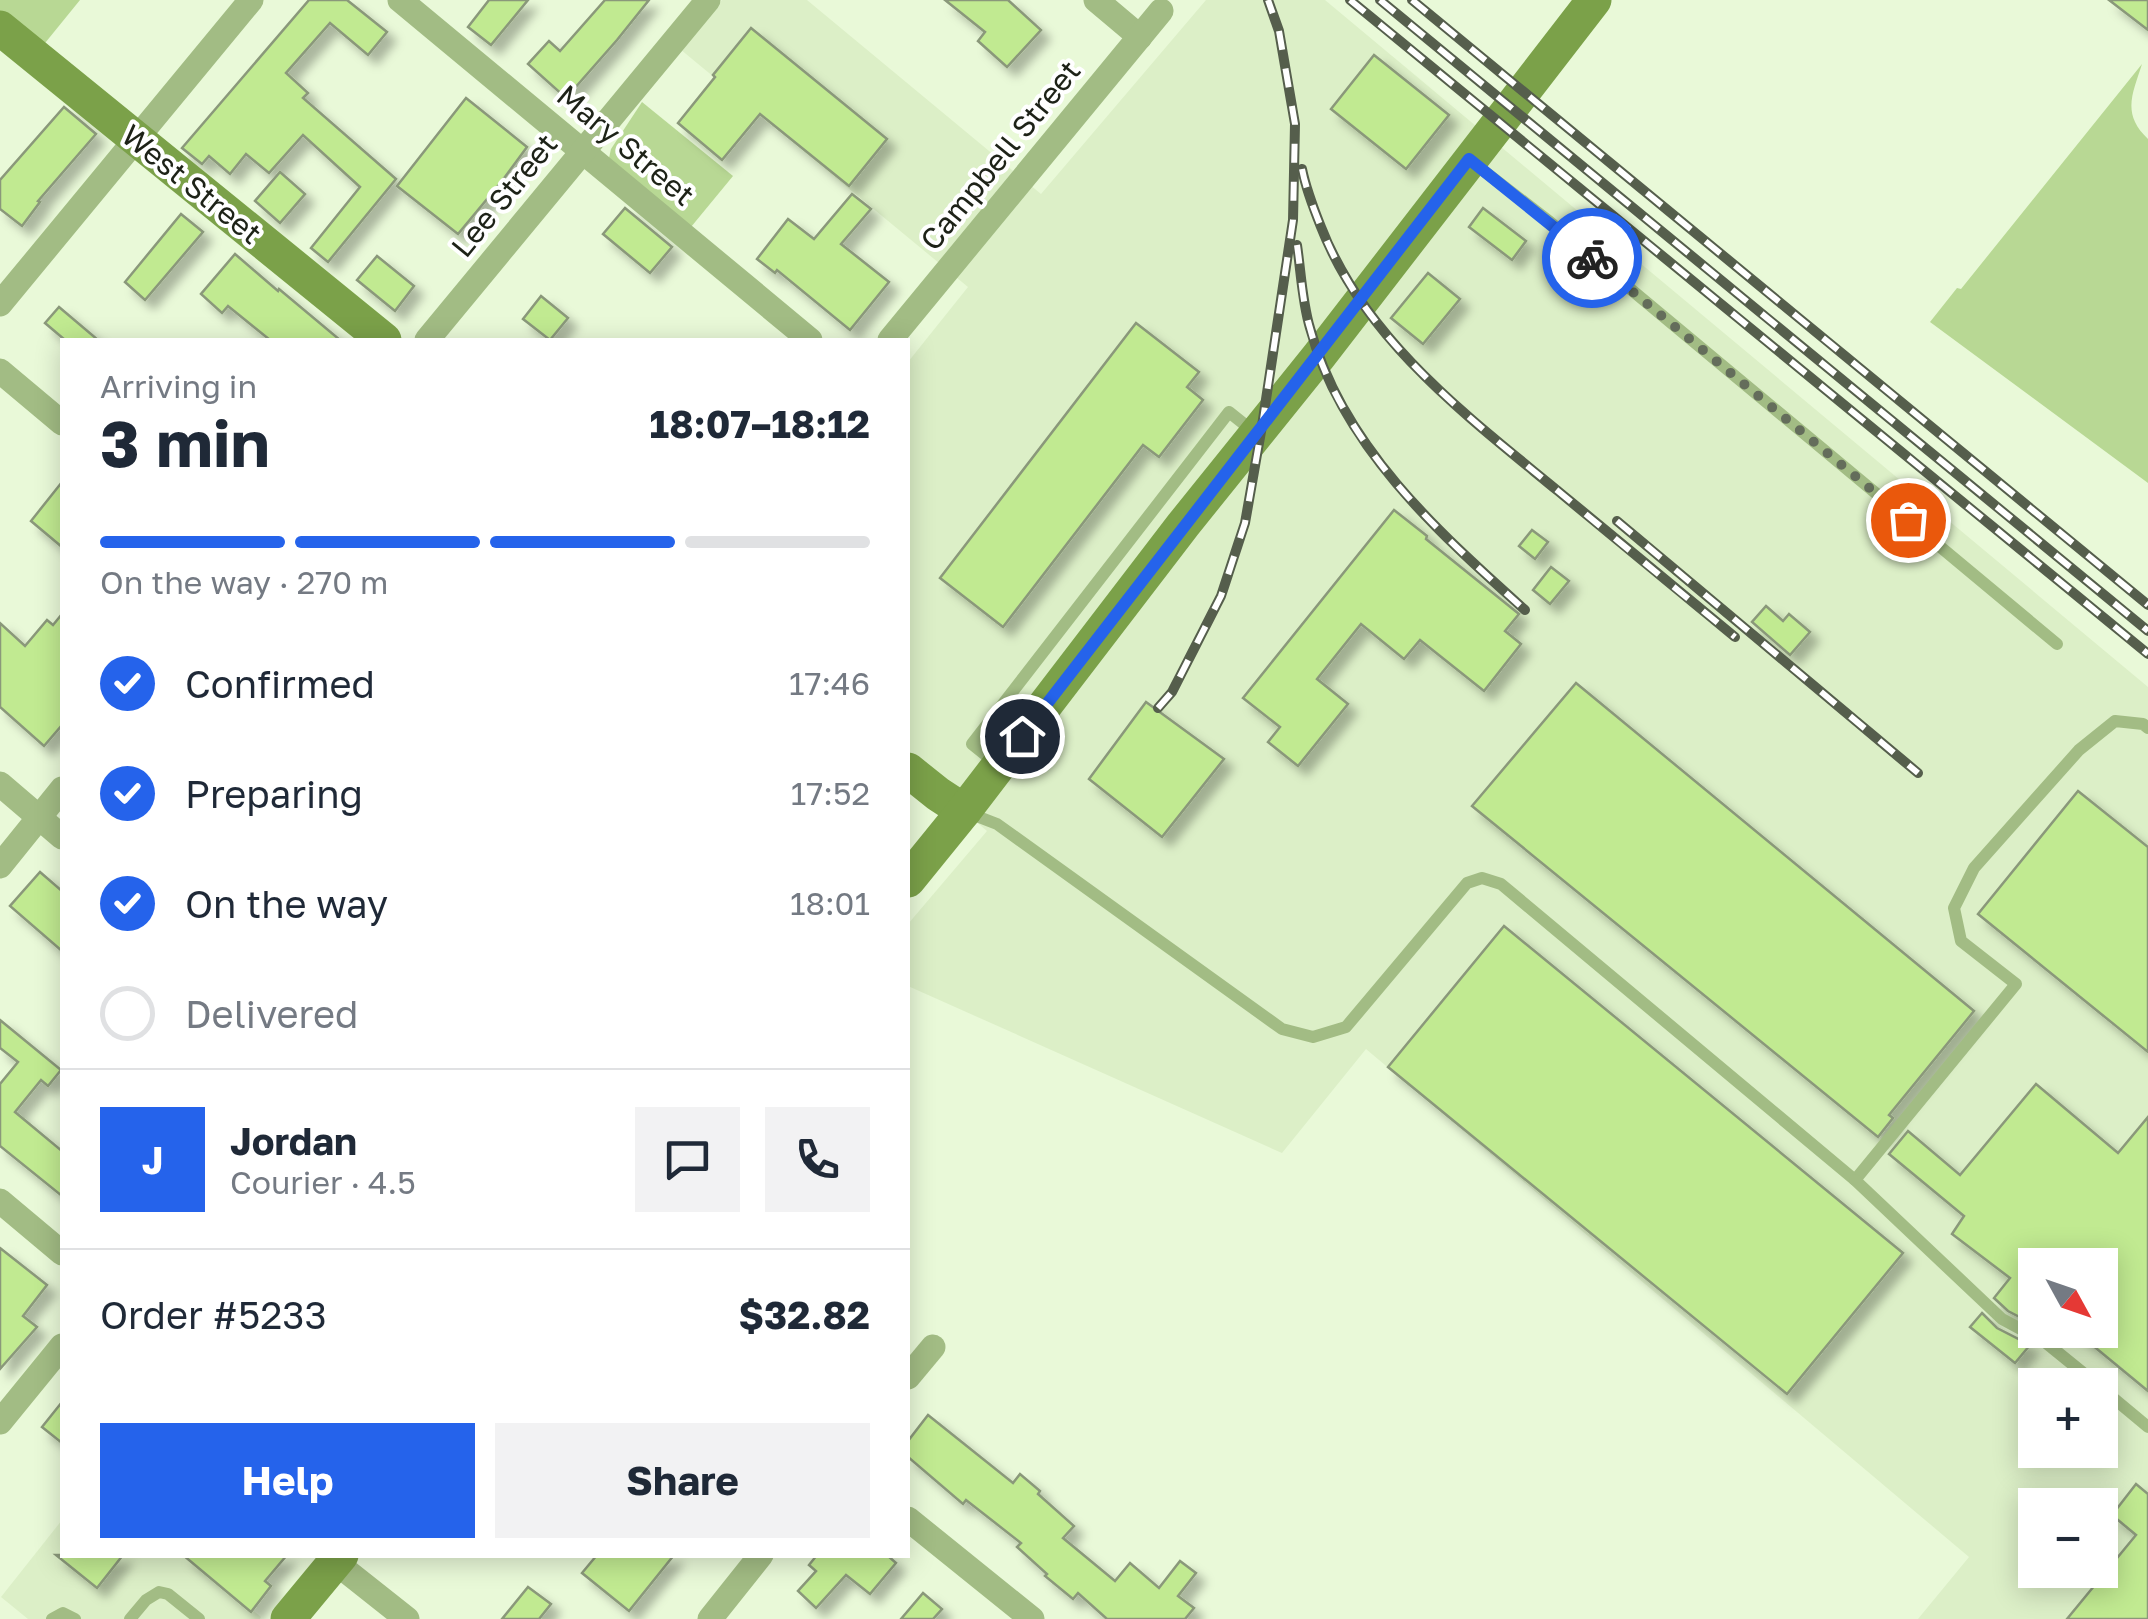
<!DOCTYPE html>
<html lang="en">
<head>
<meta charset="utf-8">
<style>
  body { margin:0; font-family:"Golos Text",sans-serif; background:#f2f2f3; color:#1f2937; height:100vh; display:flex; flex-direction:column; font-size:38px; white-space:nowrap }
  * { box-sizing:border-box; margin:0 }
  p { font-size:32px; color:#747a83 }
  .icon { flex:none; width:55px; height:55px; fill:none; stroke:currentColor; stroke-width:2; stroke-linecap:round; stroke-linejoin:round }
  .map { position:relative; flex:1; overflow:hidden }
  .details { position:absolute; left:60px; top:338px; width:850px; height:1220px; display:flex; flex-direction:column; background:#fff; border-radius:0px; box-shadow:0 5px 25px #0003 }
  .details>* { flex:none }
  .needle { width:65px; rotate:130deg }
  .tools { position:absolute; left:2018px; top:1248px; display:grid; gap:20px }
  .tools a { display:grid; place-items:center; width:100px; height:100px; border-radius:0px; background:#fff; box-shadow:0 5px 25px #0003; font-size:50px }
  .pin { position:absolute; display:grid; place-items:center; width:85px; height:85px; color:#fff; margin:-42px; border:5px solid #fff; border-radius:50%; box-shadow:0 2px 10px #0007 }
  .courier { position:absolute; display:grid; place-items:center; width:100px; height:100px; margin:-50px; border:8px solid #2563eb; border-radius:50%; background:#fff; color:#222; box-shadow:0 2px 12px #0007 }
  .summary em { font-style:normal; font-weight:700 }
  .summary div { display:flex; flex-direction:column-reverse }
  .summary { display:flex; align-items:center; justify-content:space-between; height:170px; padding:0 40px }
  h1 { font-size:65px; font-weight:700; line-height:75px }
  .bar { display:grid; grid-template-columns:repeat(4,1fr); gap:15px 10px; align-content:center; height:120px; padding:0 40px }
  .bar i { height:12px; border-radius:8px; background:#e0e1e3 }
  .bar .active { background:#2563eb }
  .bar p { grid-column:span 4 }
  .line { display:flex; align-items:center; gap:25px; padding:0 40px; border-top:2px solid #e0e1e3 }
  .line div { flex:1 }
  .round { display:grid; place-items:center; flex:none; width:105px; height:105px; border-radius:0px; background:#f2f2f3 }
  ol { padding:0 40px; list-style:none }
  li { display:flex; align-items:center; gap:30px; height:110px }
  li p { margin-inline-start:auto }
  li .icon { padding:10px; border-radius:50%; background:#2563eb; color:#fff; stroke-width:4 }
  li:last-child { color:#747a83 }
  li i { width:55px; height:55px; border:5px solid #e0e1e3; border-radius:50% }
  .button { display:flex; gap:20px; margin-top:auto; padding:20px 40px }
  .button a { flex:1; height:115px; border-radius:0px; background:#2563eb; color:#fff; font-size:40px; font-weight:700; line-height:115px; text-align:center }
  .button a+a { background:#f2f2f3; color:#1f2937 }
  .map>svg:first-child { display:block }
  .built { fill:#dcefc7; fill-rule:evenodd }
  .green { fill:#b8d894 }
  .building { fill:#c1ea91; stroke:#8a987a; stroke-width:2.5; filter:url(#shadow) }
  .lines { fill:none; stroke-linecap:round; stroke-linejoin:round }
  .lane { stroke:#a2bc84; stroke-width:12 }
  .street { stroke:#a2bc84; stroke-width:25 }
  .secondary { stroke:#7ba149; stroke-width:35 }
  .rail-casing { stroke:#555e4c; stroke-width:10 }
  .rail { stroke:#fff; stroke-width:6; stroke-dasharray:19; stroke-linecap:butt }
  .done { stroke:#646d5b; stroke-width:10; stroke-dasharray:0 18 }
  .route { stroke:#2563eb; stroke-width:12 }
  .labels { text-anchor:middle; dominant-baseline:central; stroke-width:8; stroke-linejoin:round; paint-order:stroke }
  .street-label { font-size:30px; fill:#1d2217; stroke:#fff }
</style>
</head>
<body>
<div class="map">
<svg width="2148" height="1619" viewBox="0 0 2148 1619">
  <defs>
    <filter id="shadow"><feDropShadow dx="9" dy="9" stdDeviation="5" flood-color="#0004"/></filter>
  </defs>
  <rect width="100%" height="100%" fill="#e9f9d8"/>
  <g class="built">
    <path d="M722,0H807L1041,194L1206,0H1325L2148,687V1619H1918L1969,1557L1366,1049L1282,1153L908,986V924L987,831L908,764V362L968,287L680,49ZM2035,1265H2100V1330H2035ZM2035,1385H2100V1450H2035ZM2035,1505H2100V1570H2035Z"/>
    <path d="M62,1520V1555H187L261,1617L260,1619H28L1,1597Z"/>
  </g>
  <g class="green">
    <path d="M0,0H80L41,48L0,14Z"/>
    <path d="M2142,64C2133,93 2121,114 2148,139V483L1930,322L1957,288L1961,289Z"/>
    <path d="M642,102L733,176L691,227L609,158L611,149Z"/>
  </g>
  <g class="building">
    <path d="M309,0H347L387,32L368,55L330,23L286,73L308,93L303,98L396,179L328,262L311,248L360,187L303,135L269,173L246,154L230,174L209,156L202,164L182,148Z"/>
    <path d="M489,0H528L491,45L468,27Z"/>
    <path d="M605,0H649L617,40L566,98L528,64L549,41L560,51Z"/>
    <path d="M945,0H1008L1041,30L1007,67L978,41L985,32Z"/>
    <path d="M2109,0H2148V30Z"/>
    <path d="M751,28L887,139L849,186L760,114L722,160L678,123L715,77L713,75Z"/>
    <path d="M1374,55L1449,115L1406,169L1331,109Z"/>
    <path d="M466,98L527,147L502,181L458,234L397,186Z"/>
    <path d="M64,107L96,134L38,201L40,202L22,226L0,209V180Z"/>
    <path d="M280,172L305,194L280,223L255,201Z"/>
    <path d="M852,194L871,209L841,244L889,282L850,330L777,270L775,273L757,259L788,219L814,239Z"/>
    <path d="M625,208L672,247L650,273L603,234Z"/>
    <path d="M1483,208L1526,241L1512,260L1469,227Z"/>
    <path d="M181,214L203,232L145,300L125,282Z"/>
    <path d="M235,254L278,291L279,289L340,340H270L228,306L222,313L201,294Z"/>
    <path d="M377,256L414,286L395,311L357,280Z"/>
    <path d="M1428,273L1460,299L1423,344L1391,318Z"/>
    <path d="M541,296L568,318L550,340L523,319Z"/>
    <path d="M59,307L98,340H65L45,323Z"/>
    <path d="M1136,323L1199,372L1187,387L1203,400L1159,457L1143,445L1003,627L940,578Z"/>
    <path d="M62,482V547L31,521Z"/>
    <path d="M1394,510L1427,536L1426,539L1519,614L1505,631L1521,644L1484,691L1420,640L1404,659L1361,624L1317,679L1348,704L1298,766L1268,742L1280,727L1243,698Z"/>
    <path d="M1532,530L1548,542L1535,559L1519,546Z"/>
    <path d="M1551,567L1569,581L1550,604L1533,590Z"/>
    <path d="M1766,606L1783,621L1789,614L1810,632L1790,655L1752,622Z"/>
    <path d="M62,614V725L44,746L0,707V623L25,646L47,620L53,625Z"/>
    <path d="M1576,683L1974,1011L1889,1115L1893,1118L1878,1137L1472,806Z"/>
    <path d="M1146,702L1224,759L1162,837L1089,779Z"/>
    <path d="M2078,791L2148,847V1052L1978,914Z"/>
    <path d="M40,872L62,891V951L10,906Z"/>
    <path d="M1504,926L1903,1253L1787,1394L1388,1067Z"/>
    <path d="M0,1020L61,1070L48,1086L41,1080L15,1112L62,1151V1196L0,1146V1084L18,1062L0,1048Z"/>
    <path d="M2036,1084L2118,1153L2148,1117V1391L2074,1330H2100V1265H2035V1325L2008,1311L1994,1298L2010,1278L1952,1234L1964,1216L1889,1154L1908,1131L1960,1175Z"/>
    <path d="M0,1248L47,1285L23,1316L37,1327L0,1369Z"/>
    <path d="M1982,1313L1997,1328L2030,1345L2015,1363L1970,1327Z"/>
    <path d="M62,1402V1443L42,1427Z"/>
    <path d="M928,1415L1013,1483L1020,1474L1040,1491L1038,1494L1074,1526L1063,1538L1115,1581L1130,1563L1159,1588L1180,1561L1196,1573L1178,1596L1194,1608L1185,1619H1107L1078,1593L1073,1599L1045,1576L1047,1574L1017,1547L1021,1543L966,1500L963,1504L908,1457V1441Z"/>
    <path d="M2136,1484L2148,1494V1619H2067L2136,1535L2112,1515Z"/>
    <path d="M56,1555H123L97,1588Z"/>
    <path d="M183,1555H287L265,1581L271,1586L251,1612Z"/>
    <path d="M597,1555H674L629,1611L582,1573Z"/>
    <path d="M817,1555H887L896,1563L870,1594L846,1575L816,1608L798,1591L816,1571L809,1565Z"/>
    <path d="M528,1587L551,1604L539,1619H502Z"/>
    <path d="M923,1593L942,1609L933,1619H901Z"/>
  </g>
  <g class="lines">
    <g class="lane">
      <path d="M1471,161L1550,222L2057,644"/>
      <path d="M998,765L972,744L1229,412L1254,432"/>
      <path d="M966,812L997,824L1282,1029L1313,1037L1346,1027L1467,883L1482,878L1501,884L1855,1180L2016,984L1961,941L1954,908L1974,868L2079,750L2115,721L2143,724L2148,728"/>
      <path d="M1855,1180L2002,1319L2045,1342L2098,1385"/>
      <path d="M2100,1387L2148,1427"/>
      <path d="M52,1619L63,1613L75,1619"/>
      <path d="M130,1619L146,1600L159,1592L168,1594L199,1619"/>
    </g>
    <g class="street">
      <path d="M400,0L810,340"/>
      <path d="M1096,0L1140,37"/>
      <path d="M0,304L251,0"/>
      <path d="M427,340L708,0"/>
      <path d="M890,340L1161,11"/>
      <path d="M0,371L62,423"/>
      <path d="M0,784L62,837"/>
      <path d="M0,866L62,789"/>
      <path d="M0,1201L62,1253"/>
      <path d="M908,1377L933,1347"/>
      <path d="M0,1422L62,1346"/>
      <path d="M908,1519L1032,1619"/>
      <path d="M335,1562L407,1619"/>
      <path d="M710,1619L761,1555"/>
    </g>
    <g class="secondary">
      <path d="M0,28L384,340"/>
      <path d="M908,770L938,794L964,811"/>
      <path d="M908,880L964,811L1183,525L1319,356L1594,0"/>
      <path d="M288,1619L341,1555"/>
    </g>
    <defs>
      <g id="rail">
        <path d="M1350,0L2148,654"/>
        <path d="M1380,0L2148,631"/>
        <path d="M1412,0L2148,605"/>
        <path d="M1302,169C1306,189 1313,207 1321,227C1365,340 1467,416 1558,491C1617,540 1676,589 1735,637"/>
        <path d="M1297,245C1301,272 1302,301 1310,328C1342,446 1438,532 1525,610"/>
        <path d="M1617,521L1918,773"/>
        <path d="M1158,708L1172,692L1221,596L1245,523L1262,426L1293,220L1295,124L1279,31L1268,0"/>
      </g>
    </defs>
    <use href="#rail" class="rail-casing"/>
    <use href="#rail" class="rail"/>
  </g>
  <g class="lines">
    <path class="done" d="M1592,258L1908,520"/>
    <path class="route" d="M1022,736C1170,543 1321,352 1469,159L1592,258"/>
  </g>
  <g class="labels">
    <g class="street-label">
      <text transform="translate(626 145) rotate(40)">Mary Street</text>
      <text transform="translate(1000 155) rotate(-51)">Campbell Street</text>
      <text transform="translate(192 184) rotate(39)">West Street</text>
      <text transform="translate(504 195) rotate(-51)">Lee Street</text>
    </g>
  </g>
</svg>
<div class="tools">
<a><svg class="needle" viewBox="-14 -14 28 28"><path d="M0-13l5 13h-10z" fill="#e53935"/><path d="M0 13l5-13h-10z" fill="#747a83"/></svg></a>
<a>+</a>
<a>−</a>
</div>
<div class="pin" style="left:1908px;top:520px;background:#ea580c"><svg class="icon" aria-label="bag" viewBox="0 0 24 24"><path d="M5 8h14l-1 12H6zM9 8a3 3 0 0 1 6 0"/></svg></div>
<div class="pin" style="left:1022px;top:736px;background:#1f2937"><svg class="icon" aria-label="home" viewBox="0 0 24 24"><path d="M3 11l9-7 9 7M6 9v11h12V9"/></svg></div>
<div class="courier" style="left:1592px;top:258px"><svg class="icon" aria-label="bike" viewBox="0 0 24 24"><circle cx="6" cy="16" r="4"/><circle cx="18" cy="16" r="4"/><path d="M6 16l4-8h5l3 8M10 8l3 8H6M13 5h3"/></svg></div>
<section class="details">
<div class="summary"><div><h1>3 min</h1><p>Arriving in</p></div><em>18:07–18:12</em></div>
<div class="bar"><i class="active"></i><i class="active"></i><i class="active"></i><i></i><p>On the way · 270 m</p></div>
<ol>
<li><svg class="icon" aria-label="check" viewBox="0 0 24 24"><path d="M5 12l5 5 9-10"/></svg>Confirmed<p>17:46</p></li>
<li><svg class="icon" aria-label="check" viewBox="0 0 24 24"><path d="M5 12l5 5 9-10"/></svg>Preparing<p>17:52</p></li>
<li><svg class="icon" aria-label="check" viewBox="0 0 24 24"><path d="M5 12l5 5 9-10"/></svg>On the way<p>18:01</p></li>
<li><i></i>Delivered</li>
</ol>
<div class="line" style="height:180px"><b class="round" style="background:#2563eb;color:#fff">J</b><div><b>Jordan</b><p>Courier · 4.5</p></div><a class="round"><svg class="icon" aria-label="chat" viewBox="0 0 24 24"><path d="M4 5h16v11H9l-5 4z"/></svg></a><a class="round"><svg class="icon" aria-label="phone" viewBox="0 0 24 24"><path d="M5 4h4l2 5-3 2q2 4 5 5l2-3 5 2v4C11 20 4 13 5 4z"/></svg></a></div>
<div class="line" style="height:130px"><div>Order #5233</div><b>$32.82</b></div>
<div class="button"><a>Help</a><a>Share</a></div>
</section>
</div>
</body>
</html>
